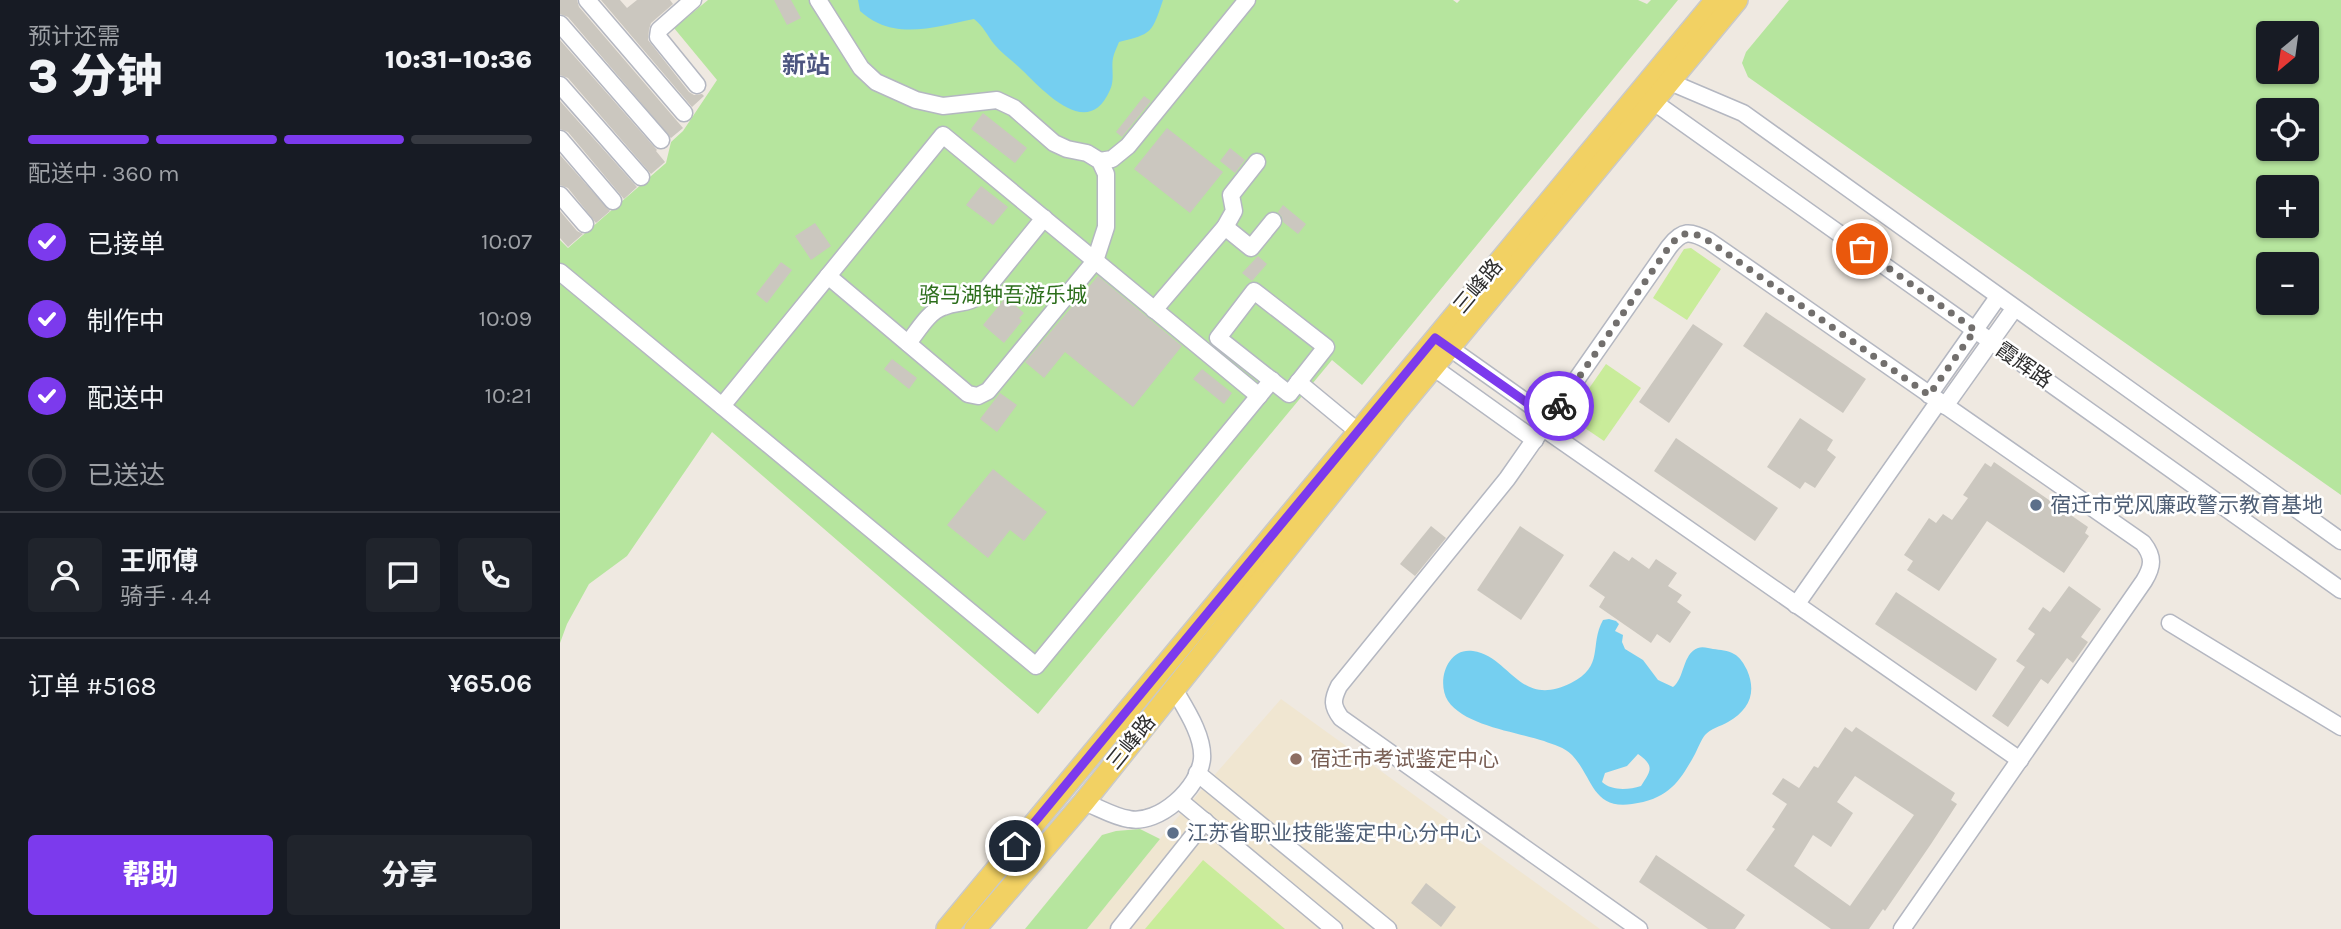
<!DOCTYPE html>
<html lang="zh">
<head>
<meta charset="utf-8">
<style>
  body { margin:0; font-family:Karla,"Noto Sans SC",sans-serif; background:#20242c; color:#f1f3f6; height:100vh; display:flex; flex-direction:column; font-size:26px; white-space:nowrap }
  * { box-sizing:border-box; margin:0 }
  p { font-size:23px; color:#9ea1a6 }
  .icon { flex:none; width:38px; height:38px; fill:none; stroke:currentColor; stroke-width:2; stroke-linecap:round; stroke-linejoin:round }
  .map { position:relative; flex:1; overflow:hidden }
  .drawer { display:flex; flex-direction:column; background:#171b24; width:560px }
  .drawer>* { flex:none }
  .needle { width:46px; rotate:209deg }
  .controls { position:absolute; left:1696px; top:21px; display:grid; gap:14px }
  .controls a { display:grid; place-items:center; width:63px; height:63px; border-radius:7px; background:#171b24; box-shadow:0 2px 5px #0004; font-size:35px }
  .pin { position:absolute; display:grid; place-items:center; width:60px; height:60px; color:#fff; margin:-30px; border:4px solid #fff; border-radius:50%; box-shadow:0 2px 7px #0007 }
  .courier { position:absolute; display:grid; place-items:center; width:70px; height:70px; margin:-35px; border:5px solid #7c3aed; border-radius:50%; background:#fff; color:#222; box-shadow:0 2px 9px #0007 }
  .summary em { font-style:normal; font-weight:800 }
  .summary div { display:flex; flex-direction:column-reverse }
  .summary { display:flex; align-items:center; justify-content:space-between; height:119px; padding:0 28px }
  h1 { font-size:46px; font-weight:800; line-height:52px }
  .bar { display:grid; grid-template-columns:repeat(4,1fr); gap:10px 7px; align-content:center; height:84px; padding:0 28px }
  .bar i { height:9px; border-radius:5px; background:#363941 }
  .bar .on { background:#7c3aed }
  .bar p { grid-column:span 4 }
  .line { display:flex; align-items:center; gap:18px; padding:0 28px; border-top:2px solid #363941 }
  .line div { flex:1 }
  .round { display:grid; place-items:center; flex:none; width:74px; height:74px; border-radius:7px; background:#20242c }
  ol { padding:0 28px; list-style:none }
  li { display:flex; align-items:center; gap:21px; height:77px }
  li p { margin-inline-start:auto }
  li .icon { padding:7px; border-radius:50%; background:#7c3aed; color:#fff; stroke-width:4 }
  li:last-child { color:#9ea1a6 }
  li i { width:38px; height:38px; border:4px solid #363941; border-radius:50% }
  .action { display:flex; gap:14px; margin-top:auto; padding:14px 28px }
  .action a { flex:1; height:80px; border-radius:7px; background:#7c3aed; color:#fff; font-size:28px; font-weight:800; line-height:80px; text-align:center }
  .action a+a { background:#20242c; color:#f1f3f6 }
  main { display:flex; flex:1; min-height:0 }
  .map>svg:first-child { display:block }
  .education { fill:#f0e6d1 }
  .green { fill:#b6e59e; fill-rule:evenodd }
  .pitch { fill:#c9ec9a }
  .water { fill:#75cff0; fill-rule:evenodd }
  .building { fill:#cbc7bf; fill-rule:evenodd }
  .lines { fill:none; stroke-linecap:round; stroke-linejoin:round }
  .minor-casing { stroke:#b4b7c1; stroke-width:19 }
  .major-casing { stroke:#c9c9c9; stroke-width:24 }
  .minor { stroke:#fff; stroke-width:16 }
  .major { stroke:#f2d163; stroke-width:21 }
  .done { stroke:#726f6d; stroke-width:7; stroke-dasharray:0 12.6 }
  .route { stroke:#7c3aed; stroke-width:9 }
  .service-dot { fill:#5c6f8a; stroke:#fff; stroke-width:2.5 }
  .education-dot { fill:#8d6e63; stroke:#fff; stroke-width:2.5 }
  .labels { text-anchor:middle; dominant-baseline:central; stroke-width:5; stroke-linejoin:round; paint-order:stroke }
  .street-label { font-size:21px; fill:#2e2e2e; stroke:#fff }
  .park-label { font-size:21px; fill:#2c6e1b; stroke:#fff }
  .service-label { font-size:21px; fill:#4e5e75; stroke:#fff; text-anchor:start }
  .education-label { font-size:21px; fill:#785e54; stroke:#fff; text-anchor:start }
  .quarter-label { font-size:24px; font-weight:bold; fill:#4d5680; stroke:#fff }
</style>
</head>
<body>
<main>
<section class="drawer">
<div class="summary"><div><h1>3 分钟</h1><p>预计还需</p></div><em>10:31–10:36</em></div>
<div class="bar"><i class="on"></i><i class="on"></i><i class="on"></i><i></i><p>配送中 · 360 m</p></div>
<ol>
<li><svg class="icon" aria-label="check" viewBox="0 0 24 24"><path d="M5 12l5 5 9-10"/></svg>已接单<p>10:07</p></li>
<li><svg class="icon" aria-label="check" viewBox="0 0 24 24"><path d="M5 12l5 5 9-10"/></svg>制作中<p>10:09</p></li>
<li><svg class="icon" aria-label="check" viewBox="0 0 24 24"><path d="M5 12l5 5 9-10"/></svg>配送中<p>10:21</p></li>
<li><i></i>已送达</li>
</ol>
<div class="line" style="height:126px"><a class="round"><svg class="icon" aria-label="person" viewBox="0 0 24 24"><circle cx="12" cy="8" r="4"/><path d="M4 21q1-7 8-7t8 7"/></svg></a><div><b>王师傅</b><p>骑手 · 4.4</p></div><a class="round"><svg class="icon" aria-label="chat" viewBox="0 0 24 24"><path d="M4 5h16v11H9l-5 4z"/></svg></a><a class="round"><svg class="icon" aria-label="phone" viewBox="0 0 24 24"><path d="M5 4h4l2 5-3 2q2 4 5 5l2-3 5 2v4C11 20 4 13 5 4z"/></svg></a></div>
<div class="line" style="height:91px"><div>订单 #5168</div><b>¥65.06</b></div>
<div class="action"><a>帮助</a><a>分享</a></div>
</section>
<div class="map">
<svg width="1781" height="929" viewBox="0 0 1781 929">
  <rect width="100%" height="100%" fill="#efe9e1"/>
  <path class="education" d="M721,699L1040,929H527L617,818Z"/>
  <g class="green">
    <path d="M148,0H893L897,3L900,0H1078L1087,4L1091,0H1118L802,385L772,360L478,714L152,432L67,556L29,584L7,624L0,643V240L8,248L106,163L111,142L123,131L157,80L114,28Z"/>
    <path d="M1229,0H1781V495L1188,77L1182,63L1186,52ZM1708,33H1746V72H1708ZM1708,110H1746V149H1708ZM1746,187V226H1708V187ZM1746,264V303H1708V264Z"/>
    <path d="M580,829L600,839L527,929H465L542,835L556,831Z"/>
  </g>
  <g class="pitch">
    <path d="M1131,248L1161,269L1127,320L1093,298L1124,249Z"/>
    <path d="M1046,364L1081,388L1044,441L1013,420L1014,410Z"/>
    <path d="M643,860L725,929H585Z"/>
  </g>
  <g class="water">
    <path d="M298,0H603C592,33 592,34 559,42C557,47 554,53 553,58C551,68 555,79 550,90C528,141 484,91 462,70C453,61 442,54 434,44C427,35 424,27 414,19C384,25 347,37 318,23C311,20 305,15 300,11Z"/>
    <path d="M1049,619L1056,621L1059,624L1055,631L1063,635L1062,642L1065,649L1083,660L1098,680L1113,687C1125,678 1122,654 1138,648C1142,646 1149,648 1153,649C1160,650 1168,650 1174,654C1180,657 1184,664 1187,670C1197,693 1189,710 1168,722C1161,726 1150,729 1145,735C1141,740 1138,748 1135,754C1119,783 1108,799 1072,804C1032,810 1033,777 1012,755C1004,747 994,745 984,741C957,732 905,726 888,701C876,682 887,647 913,651C950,656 959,709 1011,683C1045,666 1029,645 1043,620ZM1078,754C1095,766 1091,771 1081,786C1068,790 1052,791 1042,782L1045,773L1067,766Z"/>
  </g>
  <g class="building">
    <path d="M0,0H17L19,7L123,128L111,138L8,17L0,14Z"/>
    <path d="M41,0H60L67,8L77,0H110L113,4L91,23L89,29L88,40L129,92L134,95L142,94L144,96L132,107Z"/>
    <path d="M214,0H231L241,18L227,25Z"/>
    <path d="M0,40L97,150L96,151L105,162L91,174L8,78L0,75Z"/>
    <path d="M584,96L591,101L562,137L556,132Z"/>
    <path d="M0,101L77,187L64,199L8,132L0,129Z"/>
    <path d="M423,113L467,148L455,163L411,129Z"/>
    <path d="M607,128L663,172L630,213L574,169Z"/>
    <path d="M670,148L685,160L675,173L660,161Z"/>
    <path d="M0,155L50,211L36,223L8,188L0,185Z"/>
    <path d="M421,186L448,207L433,225L406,205Z"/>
    <path d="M723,205L746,224L738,234L723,222L722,217L718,212Z"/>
    <path d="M0,211L17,231L23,234L8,247L0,238Z"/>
    <path d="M255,223L271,246L251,260L235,236Z"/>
    <path d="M698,256L707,264L692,281L682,273Z"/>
    <path d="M221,262L232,270L207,303L196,294Z"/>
    <path d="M538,276L622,346L573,407L505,352L484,378L465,362Z"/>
    <path d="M446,297L464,313L459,318L462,321L444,343L423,325Z"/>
    <path d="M1206,312L1306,379L1283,413L1183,346Z"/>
    <path d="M1133,324L1163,344L1109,423L1079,402Z"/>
    <path d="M332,359L357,378L349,389L324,369Z"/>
    <path d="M642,369L672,393L664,404L633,379Z"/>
    <path d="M440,393L457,405L437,432L420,419Z"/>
    <path d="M1240,418L1273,440L1267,450L1276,457L1255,488L1245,482L1240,489L1207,467Z"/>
    <path d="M1116,438L1218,508L1195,541L1094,471Z"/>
    <path d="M1434,462L1528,527L1525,533L1529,536L1504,573L1427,521L1379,591L1347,570L1353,561L1344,555L1369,518L1376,523L1383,514L1392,520L1408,498L1403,495L1425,463L1431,467Z"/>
    <path d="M433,469L487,512L464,541L450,530L428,558L387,525Z"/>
    <path d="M871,526L886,538L855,576L840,564Z"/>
    <path d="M960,526L1004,555L961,620L917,590Z"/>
    <path d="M1054,551L1069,561L1072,557L1089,569L1096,559L1117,573L1108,586L1122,595L1117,602L1131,612L1110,643L1097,634L1091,643L1039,607L1045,597L1029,586Z"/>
    <path d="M1509,586L1541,609L1521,637L1528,642L1513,663L1507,658L1488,684L1481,679L1448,727L1432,716L1465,667L1456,661L1475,634L1468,629L1483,607L1490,612Z"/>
    <path d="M1336,592L1437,659L1416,691L1315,624Z"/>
    <path d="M1285,727L1292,732L1296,727L1395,793L1391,800L1397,804L1371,844L1325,911L1323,909L1309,929H1271L1186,870L1215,829L1212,827L1227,804L1212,794L1223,778L1239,788L1254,766L1258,768ZM1295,776L1354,815L1290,906L1234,866L1253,835L1271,847L1293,813L1277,802Z"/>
    <path d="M1096,855L1185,915L1175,929H1148L1079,882Z"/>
    <path d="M866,883L896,907L881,927L851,903Z"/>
  </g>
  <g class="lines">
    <defs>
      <g id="minor">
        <path d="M27,0L124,113"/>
        <path d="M133,0L99,30L98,37L137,85"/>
        <path d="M258,0L301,68L316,82L356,100L383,106L437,100L454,108L494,143L507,149L527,153L540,161L546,174V227L535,261L428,391L418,396L408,394L268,276"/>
        <path d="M0,24L101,140"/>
        <path d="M1103,77L1110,82L1183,113L1781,541"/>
        <path d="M0,85L81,177"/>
        <path d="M1084,95L1781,590"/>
        <path d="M0,139L53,201"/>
        <path d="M540,161L552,159L568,146L687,0"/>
        <path d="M0,195L25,224"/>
        <path d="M665,227L691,248L713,221"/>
        <path d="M0,272L476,666L712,380"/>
        <path d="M694,291L766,347L729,394L658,338Z"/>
        <path d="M594,310L665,227L674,211L671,195L697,162"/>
        <path d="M880,341L990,419"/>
        <path d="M348,343C358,331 368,312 383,307C400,300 407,306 424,292L484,218"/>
        <path d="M866,362L975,440"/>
        <path d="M738,382L807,439"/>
        <path d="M1369,395L1438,297"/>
        <path d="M162,406L383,135L699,396"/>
        <path d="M1385,406L1454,309"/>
        <path d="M983,428L1460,760"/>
        <path d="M1236,605L1379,401"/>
        <path d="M1610,623L1781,727"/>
        <path d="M637,773L828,929"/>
        <path d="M619,800L774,929"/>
        <path d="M524,802C538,807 554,817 569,819C599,825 639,788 642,759C644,736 625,708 614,689"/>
        <path d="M559,929L645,821"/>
        <path d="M1079,929L781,718C772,706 772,700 779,686L947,479L1109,247C1122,230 1130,230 1149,241L1583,543C1594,557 1593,566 1584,581L1342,929"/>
      </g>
      <g id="major">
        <path d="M387,929L1156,0"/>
        <path d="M415,929L524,802L837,411L1177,0"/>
      </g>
    </defs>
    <use href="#minor" class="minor-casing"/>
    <use href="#major" class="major-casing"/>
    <use href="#minor" class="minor"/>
    <use href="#major" class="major"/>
  </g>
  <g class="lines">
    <path class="done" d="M999,406L1109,247C1122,230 1131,230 1149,241L1369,395L1415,330L1302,249"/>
    <path class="route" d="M455,846L875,338L990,419L999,406"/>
  </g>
  <g class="service-dot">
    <circle cx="1476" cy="505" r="7"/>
    <circle cx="613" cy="833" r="7"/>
  </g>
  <circle class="education-dot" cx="736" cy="759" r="7"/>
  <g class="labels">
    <g class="street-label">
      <text transform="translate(918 286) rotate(-50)">三峰路</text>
      <text transform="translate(1464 365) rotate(35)">霞辉路</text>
      <text transform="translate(571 742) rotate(-51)">三峰路</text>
    </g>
    <g class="park-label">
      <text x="443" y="295">骆马湖钟吾游乐城</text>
    </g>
    <g class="service-label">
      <text x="1490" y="505">宿迁市党风廉政警示教育基地</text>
      <text x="627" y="833">江苏省职业技能鉴定中心分中心</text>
    </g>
    <g class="education-label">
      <text x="750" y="759">宿迁市考试鉴定中心</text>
    </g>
    <g class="quarter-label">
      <text x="246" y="65">新站</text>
    </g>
  </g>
</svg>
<div class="controls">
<a><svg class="needle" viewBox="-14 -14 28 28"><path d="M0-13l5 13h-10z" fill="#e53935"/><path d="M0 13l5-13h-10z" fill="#9ea1a6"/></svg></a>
<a><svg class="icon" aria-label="locate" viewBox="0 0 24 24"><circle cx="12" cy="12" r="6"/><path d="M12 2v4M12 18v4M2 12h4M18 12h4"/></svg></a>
<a>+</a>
<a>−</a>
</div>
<div class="pin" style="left:1302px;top:249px;background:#ea580c"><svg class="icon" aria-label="bag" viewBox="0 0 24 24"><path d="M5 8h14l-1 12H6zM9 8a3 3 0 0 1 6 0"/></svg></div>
<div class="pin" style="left:455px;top:846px;background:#1f2937"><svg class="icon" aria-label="home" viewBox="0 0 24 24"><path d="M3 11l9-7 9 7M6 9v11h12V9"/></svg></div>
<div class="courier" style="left:999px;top:406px"><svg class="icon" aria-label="bike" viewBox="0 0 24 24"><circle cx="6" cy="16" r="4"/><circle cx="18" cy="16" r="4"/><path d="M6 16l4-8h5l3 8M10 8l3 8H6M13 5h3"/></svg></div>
</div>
</main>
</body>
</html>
